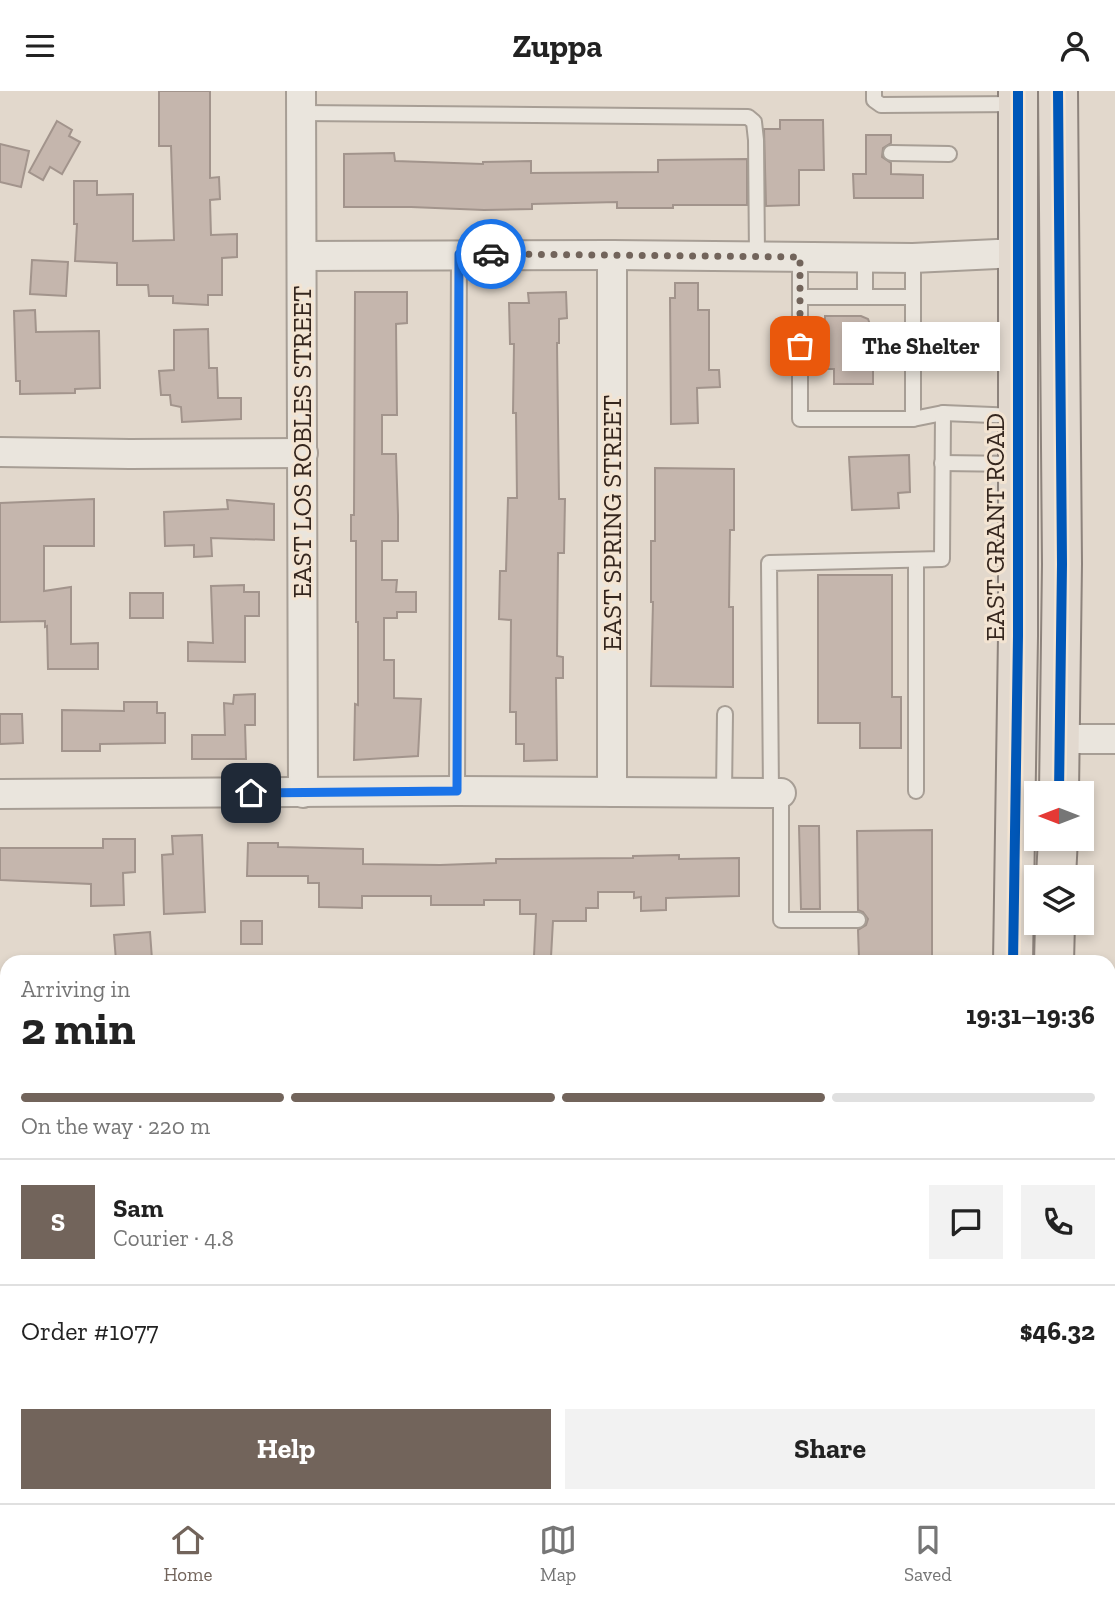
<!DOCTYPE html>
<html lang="en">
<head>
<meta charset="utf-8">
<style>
  body { margin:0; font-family:"Zilla Slab",serif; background:#f2f2f2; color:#222; height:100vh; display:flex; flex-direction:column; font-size:26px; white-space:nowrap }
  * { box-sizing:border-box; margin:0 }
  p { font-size:23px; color:#767676 }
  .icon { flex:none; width:38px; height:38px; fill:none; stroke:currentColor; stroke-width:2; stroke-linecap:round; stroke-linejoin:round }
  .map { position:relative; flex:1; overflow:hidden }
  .side { position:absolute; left:0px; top:864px; width:1116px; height:548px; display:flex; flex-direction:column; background:#fff; border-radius:21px 21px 0 0; box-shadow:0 4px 10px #0003 }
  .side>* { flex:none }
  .needle { width:46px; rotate:270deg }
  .controls { position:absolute; left:1024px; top:690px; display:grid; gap:14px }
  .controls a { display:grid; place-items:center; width:70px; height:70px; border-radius:0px; background:#fff; box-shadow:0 4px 10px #0003; font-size:35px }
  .pin { position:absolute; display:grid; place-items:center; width:60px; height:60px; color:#fff; margin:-30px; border-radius:14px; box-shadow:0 4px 10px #0006 }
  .courier { position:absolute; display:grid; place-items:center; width:70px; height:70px; margin:-35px; border:5px solid #1a73e8; border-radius:50%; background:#fff; color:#222; box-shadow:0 2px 9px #0007 }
  .bubble { position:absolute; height:49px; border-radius:0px; background:#fff; box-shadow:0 4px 10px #0003; font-size:23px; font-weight:800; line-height:49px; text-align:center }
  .overview em { font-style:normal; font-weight:800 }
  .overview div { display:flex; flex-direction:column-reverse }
  .overview { display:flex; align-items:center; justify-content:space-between; height:119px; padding:0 21px }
  h1 { font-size:46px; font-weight:800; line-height:52px }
  .bar { display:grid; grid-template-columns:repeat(4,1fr); gap:10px 7px; align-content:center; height:84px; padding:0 21px }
  .bar i { height:9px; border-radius:5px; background:#e0e0e0 }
  .bar .active { background:#72645b }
  .bar p { grid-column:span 4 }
  .line { display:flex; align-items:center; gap:18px; padding:0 21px; border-top:2px solid #e0e0e0 }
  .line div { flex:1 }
  .round { display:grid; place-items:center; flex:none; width:74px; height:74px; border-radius:0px; background:#f2f2f2 }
  .primary-button { display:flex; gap:14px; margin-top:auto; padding:14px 21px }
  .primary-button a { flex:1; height:80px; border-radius:0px; background:#72645b; color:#fff; font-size:28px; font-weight:800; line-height:80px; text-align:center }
  .primary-button a+a { background:#f2f2f2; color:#222 }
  header { display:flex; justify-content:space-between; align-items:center; height:91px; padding:0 21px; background:#fff; font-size:32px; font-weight:800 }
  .tab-bar { display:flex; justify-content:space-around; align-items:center; height:98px; border-top:2px solid #e0e0e0; background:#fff; font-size:19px; color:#767676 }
  .tab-bar a { display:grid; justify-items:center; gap:4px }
  .tab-bar .active { color:#72645b }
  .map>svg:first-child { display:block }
  .building { fill:#c5b6ad; stroke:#a2948c; stroke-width:2 }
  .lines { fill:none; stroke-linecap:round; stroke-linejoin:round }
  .service-casing { stroke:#a79e95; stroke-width:18 }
  .minor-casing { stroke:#a79e95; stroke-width:32 }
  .primary-casing { stroke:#8d837c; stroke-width:42 }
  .service { stroke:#eae5dd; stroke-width:14 }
  .minor { stroke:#eae5dd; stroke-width:28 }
  .primary { stroke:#e2d9cf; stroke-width:38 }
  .cycleway-casing { stroke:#f3e4d2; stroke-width:15 }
  .cycleway { stroke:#0057b8; stroke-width:10 }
  .done { stroke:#72645b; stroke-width:7; stroke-dasharray:0 12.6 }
  .route { stroke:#1a73e8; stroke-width:9 }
  .labels { text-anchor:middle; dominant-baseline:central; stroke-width:6; stroke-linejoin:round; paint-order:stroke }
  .street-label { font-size:26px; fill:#35261e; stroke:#f3e4d2 }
</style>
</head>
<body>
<header><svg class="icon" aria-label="menu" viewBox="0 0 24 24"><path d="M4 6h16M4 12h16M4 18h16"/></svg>Zuppa<svg class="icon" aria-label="person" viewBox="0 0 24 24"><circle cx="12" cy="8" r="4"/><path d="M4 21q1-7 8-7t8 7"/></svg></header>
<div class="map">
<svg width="1115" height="1412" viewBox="0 0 1115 1412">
  <rect width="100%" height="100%" fill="#e2d8cc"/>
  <g class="building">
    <path d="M159,0H210V87L219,86L220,108L210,109L211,144L237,143V166L222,167V204H208V214L173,212V205H149L148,194H117V172L75,170L77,133H74V90H97V104L133,103V150L174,149L171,55H159Z"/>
    <path d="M780,29H823L824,79H799V114L766,115L764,38H780Z"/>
    <path d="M57,30L72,39L69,45L80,51L62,83L50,76L43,89L29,81Z"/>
    <path d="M866,44H891V52L883,57L882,66L891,72V83L923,84V107H854L853,83H866Z"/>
    <path d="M0,53L29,60L21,96L0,91Z"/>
    <path d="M394,62L395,70L483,73V71L531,70V82L658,81V69L747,68V114H673V117H617V111L532,113V118L484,119L411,116H344V63Z"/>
    <path d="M32,169L68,171L66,205L30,203Z"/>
    <path d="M675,192H698V219H709V279H719L720,296L697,297L698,332L671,333L670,207H675Z"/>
    <path d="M355,201H407V232L396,233L397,324H382V363H396L398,424V450H382V489H397L396,501H416V521H397V527H384V569H394V607L421,608L418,665L354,669L355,613L358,614V531H356V450H351V424H354Z"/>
    <path d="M566,201L567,227L559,228V252H557L559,408H565L564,462H558L557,565L563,566V587H556L557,669L524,670V653H516V621H510L511,529L499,528L500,480H506L508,407H517L516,322H513L514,253H510L509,212H529L528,202Z"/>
    <path d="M35,219L36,241L99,240L100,297L75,298V302L20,303V290H16L14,220Z"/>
    <path d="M825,225H861L868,228L879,259V267L873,280V293H834V278H825Z"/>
    <path d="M208,238L209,277H217L218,307H241V328L182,331L181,316L171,314L170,304H161L159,280L174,279V239Z"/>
    <path d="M909,364L910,401L898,402L899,417L852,419L849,366Z"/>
    <path d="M655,377L734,378V439H730L729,516H733V596L651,595L653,511H651V450H655Z"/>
    <path d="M94,408V455H44V500L71,496V553L98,552V578H48L47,535L45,536V530L0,531V412Z"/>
    <path d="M227,409L274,413V449L211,447L212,465L194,466V454L165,455L164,421L228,418Z"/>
    <path d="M818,484H892V606H901V657H860V632H818Z"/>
    <path d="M244,494V501H259V525H245V571L188,570V551L213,552L211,495Z"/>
    <rect x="130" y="502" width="33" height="25"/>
    <path d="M255,603V634H245L246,668H192V644H225L224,612L233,613L234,604Z"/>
    <path d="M124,611H157V622H165V652L100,653V660H62V619L124,620Z"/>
    <path d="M0,623H22L23,652L0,653Z"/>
    <path d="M799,735H819L820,818H801Z"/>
    <path d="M932,739V865L859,867L858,839L866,834L868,828L863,821L858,819L857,740Z"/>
    <path d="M202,744L205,821L164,823L162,764L173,763L172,745Z"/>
    <path d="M103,748H135V781L123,782L124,814L91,815V793L0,789V757H103Z"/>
    <path d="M248,752H278V756L363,758V773L440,774L496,772V768L633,767V765L679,764V768L739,767V805L666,807V819L641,820V806L634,807V801H598V817H586V830H553L551,866L534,865L536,823H520V809H484V814H431V805H362V817L319,816V792H308V785H247Z"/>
    <rect x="241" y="830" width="21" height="23"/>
    <path d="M150,841L152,868L116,870L114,844Z"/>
  </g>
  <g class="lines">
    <defs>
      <g id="service">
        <path d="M874,0V9L881,14L1017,13"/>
        <path d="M301,22L748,26L754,31L756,49L757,165"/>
        <path d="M891,62L949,63"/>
        <path d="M800,166V328H913L943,322L1017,325"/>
        <path d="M800,206H913"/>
        <path d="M865,206V166"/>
        <path d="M913,328V167"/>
        <path d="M942,372L1017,373"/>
        <path d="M916,469V700"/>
        <path d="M457,700L459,163"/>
        <path d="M724,702L725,623"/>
        <path d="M771,702L769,472L942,468L943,322"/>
        <path d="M781,702V829H858"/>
        <path d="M1110,1284H1115"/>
        <path d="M531,1405V1412"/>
        <path d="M330,1412L347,1405"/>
        <path d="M1113,1412L1115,1411"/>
      </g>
      <g id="minor">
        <path d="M301,0L303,702"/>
        <path d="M612,164V701"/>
        <path d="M302,165L612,164L913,167L1018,162"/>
        <path d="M0,361L130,363L303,362"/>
        <path d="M1061,648H1115"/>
        <path d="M0,703L457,700L781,702"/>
        <path d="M0,966H7"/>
        <path d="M0,1218H7"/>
      </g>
      <g id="primary">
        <path d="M1058,0L1062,473L1059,702"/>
        <path d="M1056,786L1058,747"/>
        <path d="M1013,872L1018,545V0"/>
        <path d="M1054,872L1055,831"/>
        <path d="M1006,1412V1405"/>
        <path d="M1043,1412V1405"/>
      </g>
    </defs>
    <use href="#service" class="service-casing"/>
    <use href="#minor" class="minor-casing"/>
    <use href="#primary" class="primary-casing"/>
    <use href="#service" class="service"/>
    <use href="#minor" class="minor"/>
    <use href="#primary" class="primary"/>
    <defs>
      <g id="cycleway">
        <path d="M1058,0L1062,473L1059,702"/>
        <path d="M1013,872L1018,545V0"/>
      </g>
    </defs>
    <use href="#cycleway" class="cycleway-casing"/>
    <use href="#cycleway" class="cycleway"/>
  </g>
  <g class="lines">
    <path class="done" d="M491,163L800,166V255"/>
    <path class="route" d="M251,702L457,700L459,163H491"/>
  </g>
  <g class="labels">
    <g class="street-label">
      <text transform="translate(302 351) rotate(-90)">EAST LOS ROBLES STREET</text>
      <text transform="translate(612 432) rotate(-90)">EAST SPRING STREET</text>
      <text transform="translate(995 436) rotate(-90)">EAST GRANT ROAD</text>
    </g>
  </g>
</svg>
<div class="controls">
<a><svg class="needle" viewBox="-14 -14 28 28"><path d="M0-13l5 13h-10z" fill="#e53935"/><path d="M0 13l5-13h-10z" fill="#767676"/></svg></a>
<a><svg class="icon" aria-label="layers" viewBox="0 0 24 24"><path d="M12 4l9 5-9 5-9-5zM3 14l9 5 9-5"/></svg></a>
</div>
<div class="pin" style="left:800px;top:255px;background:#ea580c"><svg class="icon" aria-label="bag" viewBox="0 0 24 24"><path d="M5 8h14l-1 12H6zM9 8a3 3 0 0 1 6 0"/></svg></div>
<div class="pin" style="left:251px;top:702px;background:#1f2937"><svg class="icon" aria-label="home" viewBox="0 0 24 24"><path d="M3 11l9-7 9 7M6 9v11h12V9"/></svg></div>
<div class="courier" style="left:491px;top:163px"><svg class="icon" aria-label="car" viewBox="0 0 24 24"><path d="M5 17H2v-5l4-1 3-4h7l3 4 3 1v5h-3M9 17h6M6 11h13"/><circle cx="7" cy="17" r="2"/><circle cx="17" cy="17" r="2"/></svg></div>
<div class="bubble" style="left:842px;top:231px;width:158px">The Shelter</div>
<section class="side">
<div class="overview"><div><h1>2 min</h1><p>Arriving in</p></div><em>19:31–19:36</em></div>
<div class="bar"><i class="active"></i><i class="active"></i><i class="active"></i><i></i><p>On the way · 220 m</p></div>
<div class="line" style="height:126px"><b class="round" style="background:#72645b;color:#fff">S</b><div><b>Sam</b><p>Courier · 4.8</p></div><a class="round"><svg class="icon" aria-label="chat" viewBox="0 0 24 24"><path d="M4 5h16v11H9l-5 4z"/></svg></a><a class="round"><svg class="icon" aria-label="phone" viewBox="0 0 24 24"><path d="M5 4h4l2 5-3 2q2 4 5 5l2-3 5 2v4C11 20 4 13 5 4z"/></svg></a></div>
<div class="line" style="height:91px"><div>Order #1077</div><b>$46.32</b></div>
<div class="primary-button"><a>Help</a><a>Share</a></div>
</section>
</div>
<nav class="tab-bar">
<a class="active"><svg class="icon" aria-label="home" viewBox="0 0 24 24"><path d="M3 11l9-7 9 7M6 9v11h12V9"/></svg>Home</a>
<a><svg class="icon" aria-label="map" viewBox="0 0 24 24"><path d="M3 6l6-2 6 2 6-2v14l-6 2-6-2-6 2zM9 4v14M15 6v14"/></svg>Map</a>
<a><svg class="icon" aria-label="saved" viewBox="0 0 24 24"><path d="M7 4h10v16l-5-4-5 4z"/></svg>Saved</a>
</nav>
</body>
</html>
